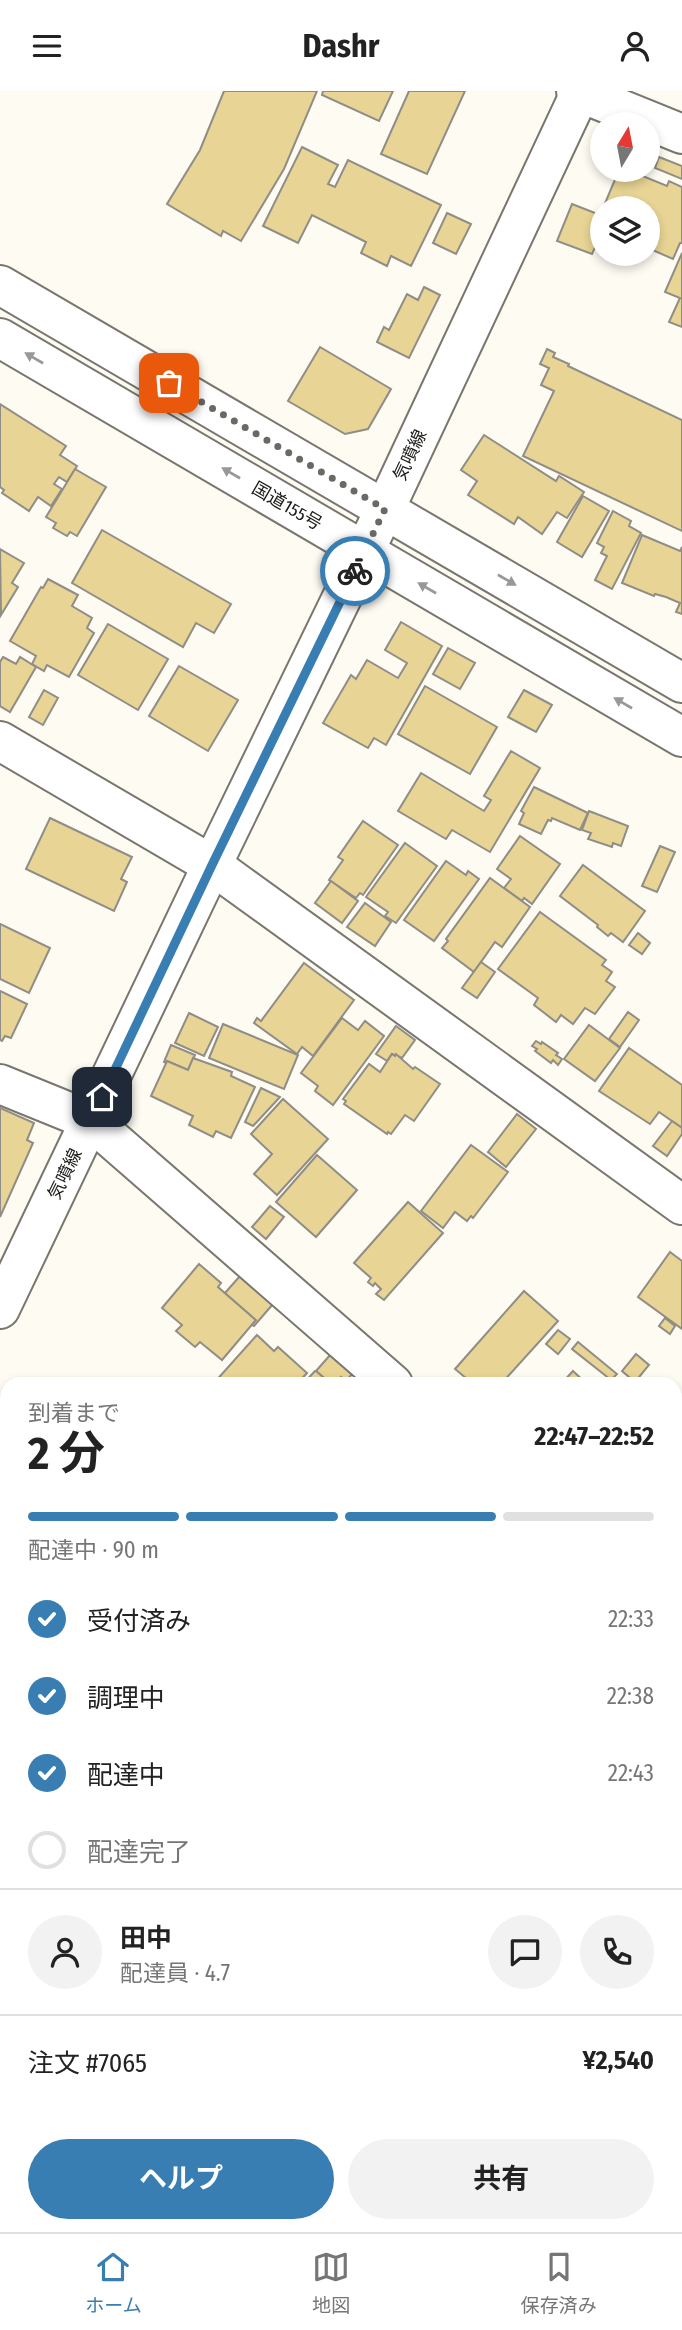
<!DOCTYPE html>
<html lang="ja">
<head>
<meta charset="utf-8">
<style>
  body { margin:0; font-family:"Fira Sans Condensed","Noto Sans JP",sans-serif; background:#f2f2f2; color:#222; height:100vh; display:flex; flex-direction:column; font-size:26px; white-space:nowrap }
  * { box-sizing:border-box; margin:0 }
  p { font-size:23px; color:#767676 }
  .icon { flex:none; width:38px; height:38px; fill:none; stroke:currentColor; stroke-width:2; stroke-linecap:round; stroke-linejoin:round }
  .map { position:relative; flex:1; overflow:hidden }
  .drawer { position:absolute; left:0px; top:1286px; width:682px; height:856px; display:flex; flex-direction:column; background:#fff; border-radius:21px 21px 0 0; box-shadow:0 4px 10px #0003 }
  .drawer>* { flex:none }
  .needle { width:46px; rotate:10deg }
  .fabs { position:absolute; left:590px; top:21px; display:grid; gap:14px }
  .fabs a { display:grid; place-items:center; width:70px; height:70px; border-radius:50%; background:#fff; box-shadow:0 4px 10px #0003; font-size:35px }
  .pin { position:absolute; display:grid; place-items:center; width:60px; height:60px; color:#fff; margin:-30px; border-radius:14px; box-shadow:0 4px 10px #0006 }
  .courier { position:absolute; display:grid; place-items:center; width:70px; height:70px; margin:-35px; border:5px solid #387eb3; border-radius:50%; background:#fff; color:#222; box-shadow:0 2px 9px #0007 }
  .head em { font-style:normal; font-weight:700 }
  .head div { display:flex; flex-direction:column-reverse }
  .head { display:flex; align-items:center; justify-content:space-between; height:119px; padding:0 28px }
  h1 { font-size:46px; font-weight:700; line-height:52px }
  .bar { display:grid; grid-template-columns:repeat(4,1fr); gap:10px 7px; align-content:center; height:84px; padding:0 28px }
  .bar i { height:9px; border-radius:5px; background:#e0e0e0 }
  .bar .active { background:#387eb3 }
  .bar p { grid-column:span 4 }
  .line { display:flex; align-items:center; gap:18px; padding:0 28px; border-top:2px solid #e0e0e0 }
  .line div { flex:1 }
  .round { display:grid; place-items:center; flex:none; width:74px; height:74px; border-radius:37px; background:#f2f2f2 }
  ol { padding:0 28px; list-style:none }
  li { display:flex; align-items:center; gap:21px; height:77px }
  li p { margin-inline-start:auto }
  li .icon { padding:7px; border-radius:50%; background:#387eb3; color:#fff; stroke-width:4 }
  li:last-child { color:#767676 }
  li i { width:38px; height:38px; border:4px solid #e0e0e0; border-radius:50% }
  .button { display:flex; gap:14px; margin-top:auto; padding:14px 28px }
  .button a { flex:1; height:80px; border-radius:42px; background:#387eb3; color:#fff; font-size:28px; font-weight:700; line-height:80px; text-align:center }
  .button a+a { background:#f2f2f2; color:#222 }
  header { display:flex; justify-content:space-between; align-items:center; height:91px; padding:0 28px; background:#fff; font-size:32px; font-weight:700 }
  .tab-bar { display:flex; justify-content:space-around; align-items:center; height:98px; border-top:2px solid #e0e0e0; background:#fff; font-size:19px; color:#767676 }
  .tab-bar a { display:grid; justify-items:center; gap:4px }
  .tab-bar .active { color:#387eb3 }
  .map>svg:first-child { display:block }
  .building { fill:#e8d494; stroke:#8f8d85; stroke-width:2 }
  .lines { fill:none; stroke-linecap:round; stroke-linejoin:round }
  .minor-casing { stroke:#78766e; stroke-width:42 }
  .highway-casing { stroke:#78766e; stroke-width:42 }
  .minor { stroke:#fff; stroke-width:38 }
  .highway { stroke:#fff; stroke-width:38 }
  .oneway { fill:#989897 }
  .done { stroke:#6a6964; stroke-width:7; stroke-dasharray:0 12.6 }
  .route { stroke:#387eb3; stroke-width:9 }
  .labels { text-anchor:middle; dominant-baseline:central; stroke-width:7; stroke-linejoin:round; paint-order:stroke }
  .street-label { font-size:18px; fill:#1b1a17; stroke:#fff }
</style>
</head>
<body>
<header><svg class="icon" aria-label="menu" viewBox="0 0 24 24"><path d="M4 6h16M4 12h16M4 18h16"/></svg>Dashr<svg class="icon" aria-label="person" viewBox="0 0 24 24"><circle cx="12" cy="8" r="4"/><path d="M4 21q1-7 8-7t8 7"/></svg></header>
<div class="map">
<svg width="682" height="2141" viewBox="0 0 682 2141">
  <rect width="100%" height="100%" fill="#fdfbf2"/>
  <g class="building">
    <path d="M224,0H317L284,78L241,150L223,140L221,145L167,113L200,59Z"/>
    <path d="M323,0H393L379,30L322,4Z"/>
    <path d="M409,0H465L427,83L381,63Z"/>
    <path d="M302,56L338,74L328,93L335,96L348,69L441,114L411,175L391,165L387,175L361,162L366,151L312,124L298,152L263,135Z"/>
    <path d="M659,66L682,75V88L655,77Z"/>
    <path d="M619,79H628L667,95L669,90L682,96V152H680L673,168L648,157V117H603Z"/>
    <path d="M572,113L600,124L602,120V139L599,142L602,143V147L600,153L597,152L592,163L557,150Z"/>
    <path d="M447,122L471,133L456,163L433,152Z"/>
    <path d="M682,162V236L669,231L680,207L665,201Z"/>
    <path d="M424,196L440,204L409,267L377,251L384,236L389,239L407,203L418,209Z"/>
    <path d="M320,256L391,298L368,338L345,343L288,310Z"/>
    <path d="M547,258L555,262L553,266L569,273L568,275L682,329V440L523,365L554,300L541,294L549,277L540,273Z"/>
    <path d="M0,313L66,355L60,364L77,375L67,391L59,386L54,393L62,398L51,415L38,406L29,420L2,402L4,399L0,396Z"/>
    <path d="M484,344L556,390L559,385L584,401L567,427L557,421L542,443L518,426L514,433L468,404L477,390L461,379Z"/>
    <path d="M75,378L106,396L77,445L70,441L67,445L53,437L56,432L46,426Z"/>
    <path d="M583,405L609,420L582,466L557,451Z"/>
    <path d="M613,420L631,430L629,435L641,442L612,498L595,489L607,465L601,462L604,456L597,452Z"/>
    <path d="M102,439L231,513L214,542L196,532L183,556L72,492Z"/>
    <path d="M642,444L680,460L682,456V523L676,521L680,512L666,506L655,503L654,505L622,492Z"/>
    <path d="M0,458L24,472L12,492L18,496L1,524Z"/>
    <path d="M48,488L78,504L72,515L92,527L87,537L94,542L69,586L47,574L44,580L32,573L36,565L10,550L41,496L43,497Z"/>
    <path d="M401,531L442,555L386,654L374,647L368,657L323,632L351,584L356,588L367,569L398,587L407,572L385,559Z"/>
    <path d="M108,533L168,568L138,619L78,584Z"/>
    <path d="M448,557L475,572L460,598L433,583Z"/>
    <path d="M3,566L16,573L20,566L36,576L10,621L0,615V571Z"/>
    <path d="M179,575L238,609L208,660L149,625Z"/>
    <path d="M425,595L497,636L470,683L398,643Z"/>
    <path d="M44,599L58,607L43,634L29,626Z"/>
    <path d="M524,599L552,614L536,641L508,626Z"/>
    <path d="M511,660L540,677L490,761L452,739L446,748L398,720L421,682L484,720L491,709L484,705Z"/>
    <path d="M534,696L588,722L580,739L552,727L551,730L548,729L541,743L519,733L524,722L521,720Z"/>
    <path d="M589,720L628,735L621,755L613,752L612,756L588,748L591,742L582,739Z"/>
    <path d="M50,727L132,766L121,788L127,791L114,820L26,778Z"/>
    <path d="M363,730L398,754L363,804L360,802L356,807L329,789L343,769L338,766Z"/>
    <path d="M520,745L560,773L532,813L524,807L522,810L504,797L511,788L497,778Z"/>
    <path d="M405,752L437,775L396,832L385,825L388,821L366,806Z"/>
    <path d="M660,755L675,761L657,801L642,795Z"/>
    <path d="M446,770L466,784L468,780L479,788L434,850L404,829Z"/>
    <path d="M583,774L645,820L623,851L611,842L608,845L597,836L598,834L560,805Z"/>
    <path d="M490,787L530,816L502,856L495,851L474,881L442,857L448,850L446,848Z"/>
    <path d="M331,790L358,810L342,832L315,812Z"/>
    <path d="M365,812L391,831L375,855L347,836Z"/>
    <path d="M540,821L606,869L602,874L612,881L606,890L615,896L595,923L585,917L573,933L561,924L556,931L534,914L538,907L498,878Z"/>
    <path d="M0,833L50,857L29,902L0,888Z"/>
    <path d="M638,842L650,852L642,863L629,854Z"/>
    <path d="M481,871L495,881L477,907L462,897Z"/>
    <path d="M304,872L354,909L313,965L302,956L297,963L254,932L257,927L261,930Z"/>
    <path d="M0,900L27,913L11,947L5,945L2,950L0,949Z"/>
    <path d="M628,921L639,929L620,956L609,948Z"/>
    <path d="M189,922L218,936L204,965L175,952Z"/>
    <path d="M342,927L358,939L365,930L384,945L333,1014L315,1000L318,995L301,982Z"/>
    <path d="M223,933L298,964L284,998L209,967Z"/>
    <path d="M589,934L620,957L595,990L564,968Z"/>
    <path d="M396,935L415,949L402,967L392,963L387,970L376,963Z"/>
    <path d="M536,950L541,953L542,951L558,962L556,964L562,968L558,974L553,969L551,972L535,960L537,958L532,955Z"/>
    <path d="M171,954L195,964L188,979L167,970L166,972L164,971Z"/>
    <path d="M629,957L682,994V1037L659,1021L650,1033L599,1000Z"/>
    <path d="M392,963L395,965L396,963L413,978L415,976L440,993L414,1030L405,1024L391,1043L388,1041L387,1043L344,1013L346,1010L343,1008L369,973L380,981Z"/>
    <path d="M193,967L232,981L231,985L255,996L231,1047L216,1040L213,1046L189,1034L193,1025L151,1005L167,970L188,979Z"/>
    <path d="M261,997L280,1006L253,1035L245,1031Z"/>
    <path d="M283,1008L328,1048L277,1104L254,1083L272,1063L251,1043Z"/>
    <path d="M0,1017L34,1032L27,1049L33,1052L0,1126Z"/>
    <path d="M517,1023L536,1038L506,1076L488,1061Z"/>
    <path d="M672,1030L682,1037V1043L667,1065L653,1055Z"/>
    <path d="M471,1054L508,1081L473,1127L471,1125L467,1130L455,1121L443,1137L421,1120Z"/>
    <path d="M317,1064L357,1099L316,1146L276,1111Z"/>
    <path d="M408,1111L443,1142L384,1209L376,1203L381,1198L375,1192L373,1195L368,1191L371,1187L354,1172Z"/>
    <path d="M270,1115L284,1126L266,1148L252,1136Z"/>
    <path d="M670,1161L682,1170V1238L638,1206Z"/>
    <path d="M199,1173L221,1192L218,1196L256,1229L222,1269L200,1251L195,1256L176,1240L182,1234L162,1217Z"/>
    <path d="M240,1185L273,1213L254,1235L252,1234L256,1229L225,1202Z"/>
    <path d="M524,1200L558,1230L501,1293H473L455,1278Z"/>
    <path d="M665,1227L675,1235L670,1243L659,1235Z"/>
    <path d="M558,1239L570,1248L558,1263L546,1253Z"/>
    <path d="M257,1244L274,1260L278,1256L307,1282L297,1293H213Z"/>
    <path d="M578,1251L617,1283L611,1289L572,1258Z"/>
    <path d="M331,1263L353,1282L346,1290L341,1286L335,1293H331L316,1280Z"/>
    <path d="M636,1263L649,1274L635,1291L622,1280Z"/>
    <path d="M315,1280H316L331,1293H303Z"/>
    <path d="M573,1280L587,1293H561Z"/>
    <path d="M676,1372L682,1375V1481L676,1478Z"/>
    <path d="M1,1435L7,1438V1476L4,1483L0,1482Z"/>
    <path d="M676,1544L682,1548V1579L676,1590Z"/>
    <path d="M0,1547L7,1550V1616L4,1615L1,1620Z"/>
    <path d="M677,1594L682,1596V1620L676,1617Z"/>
    <path d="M676,1697L682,1710V1740L676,1744Z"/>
    <path d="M682,1752V1796L676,1785V1755Z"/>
    <path d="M682,1963V1993L676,1990V1976Z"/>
    <path d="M0,2001H7V2108L0,2107Z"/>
    <path d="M681,2123L682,2141H657L655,2135H676V2125Z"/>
    <path d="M413,2135H496L498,2141H442V2138L414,2141Z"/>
    <path d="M499,2135H545L547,2141H500Z"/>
    <path d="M574,2135H621L624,2141H577Z"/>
  </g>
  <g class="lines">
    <defs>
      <g id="minor">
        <path d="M576,0L682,43"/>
        <path d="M0,650L212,774L682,1114"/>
        <path d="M0,993L91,1030L393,1293"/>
        <path d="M0,1218L212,774L385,418L581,0"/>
        <path d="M0,1414L7,1417"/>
        <path d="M676,1514L682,1518"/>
        <path d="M0,1685L7,1686"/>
        <path d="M0,1980H7"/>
        <path d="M676,2042L682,2055"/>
        <path d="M391,2135L393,2141"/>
      </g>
      <g id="highway">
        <path d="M0,194L682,592"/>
        <path d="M0,247L682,646"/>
      </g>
    </defs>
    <use href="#minor" class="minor-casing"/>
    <use href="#highway" class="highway-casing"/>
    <use href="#minor" class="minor"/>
    <use href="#highway" class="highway"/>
  </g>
  <defs><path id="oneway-solid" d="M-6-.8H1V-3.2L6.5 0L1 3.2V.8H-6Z" transform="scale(1.75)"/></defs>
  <g class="oneway">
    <use href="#oneway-solid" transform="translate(34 267) rotate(-150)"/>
    <use href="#oneway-solid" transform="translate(231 382) rotate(-150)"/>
    <use href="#oneway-solid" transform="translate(507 489) rotate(30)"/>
    <use href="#oneway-solid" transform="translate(427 497) rotate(-150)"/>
    <use href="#oneway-solid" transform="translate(623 612) rotate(-150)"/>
  </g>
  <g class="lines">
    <path class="done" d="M169,292L385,418L355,480"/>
    <path class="route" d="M102,1006L212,774L355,480"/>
  </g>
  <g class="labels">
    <g class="street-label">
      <text transform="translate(410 364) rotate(-65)">気噴線</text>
      <text transform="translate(287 415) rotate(30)">国道155号</text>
      <text transform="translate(65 1083) rotate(-64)">気噴線</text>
    </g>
  </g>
</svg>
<div class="fabs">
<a><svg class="needle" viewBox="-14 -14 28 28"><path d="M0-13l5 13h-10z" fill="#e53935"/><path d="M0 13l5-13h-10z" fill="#767676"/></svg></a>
<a><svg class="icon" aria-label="layers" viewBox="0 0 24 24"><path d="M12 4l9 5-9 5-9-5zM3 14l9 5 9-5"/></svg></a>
</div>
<div class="pin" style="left:169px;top:292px;background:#ea580c"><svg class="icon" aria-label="bag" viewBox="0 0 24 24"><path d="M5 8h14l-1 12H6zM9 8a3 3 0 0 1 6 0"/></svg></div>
<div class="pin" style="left:102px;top:1006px;background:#1f2937"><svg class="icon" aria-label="home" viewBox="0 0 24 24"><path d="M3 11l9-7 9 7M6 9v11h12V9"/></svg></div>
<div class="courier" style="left:355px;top:480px"><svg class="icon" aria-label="bike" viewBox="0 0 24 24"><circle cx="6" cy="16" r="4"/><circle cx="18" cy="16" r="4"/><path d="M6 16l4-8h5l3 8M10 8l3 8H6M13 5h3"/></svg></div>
<section class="drawer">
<div class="head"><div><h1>2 分</h1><p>到着まで</p></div><em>22:47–22:52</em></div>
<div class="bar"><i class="active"></i><i class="active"></i><i class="active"></i><i></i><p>配達中 · 90 m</p></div>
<ol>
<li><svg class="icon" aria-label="check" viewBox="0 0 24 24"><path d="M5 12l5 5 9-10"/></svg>受付済み<p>22:33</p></li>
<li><svg class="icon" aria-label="check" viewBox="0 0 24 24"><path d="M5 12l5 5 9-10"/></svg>調理中<p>22:38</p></li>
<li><svg class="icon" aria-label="check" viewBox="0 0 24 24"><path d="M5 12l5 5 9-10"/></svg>配達中<p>22:43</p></li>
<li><i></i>配達完了</li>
</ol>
<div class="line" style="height:126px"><a class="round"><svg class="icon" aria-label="person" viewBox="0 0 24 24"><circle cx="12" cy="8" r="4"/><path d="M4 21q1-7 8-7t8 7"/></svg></a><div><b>田中</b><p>配達員 · 4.7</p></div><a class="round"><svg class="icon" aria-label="chat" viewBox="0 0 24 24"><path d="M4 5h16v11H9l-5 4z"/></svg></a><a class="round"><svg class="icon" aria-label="phone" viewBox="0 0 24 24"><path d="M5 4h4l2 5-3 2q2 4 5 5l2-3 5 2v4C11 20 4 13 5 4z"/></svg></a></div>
<div class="line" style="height:91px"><div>注文 #7065</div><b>¥2,540</b></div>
<div class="button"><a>ヘルプ</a><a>共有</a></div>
</section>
</div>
<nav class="tab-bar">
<a class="active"><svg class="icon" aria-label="home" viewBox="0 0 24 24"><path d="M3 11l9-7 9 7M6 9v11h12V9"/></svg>ホーム</a>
<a><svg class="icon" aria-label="map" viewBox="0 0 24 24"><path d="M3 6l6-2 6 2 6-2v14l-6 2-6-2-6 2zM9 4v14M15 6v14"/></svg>地図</a>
<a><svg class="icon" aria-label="saved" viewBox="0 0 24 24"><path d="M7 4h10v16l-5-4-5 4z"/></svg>保存済み</a>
</nav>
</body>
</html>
